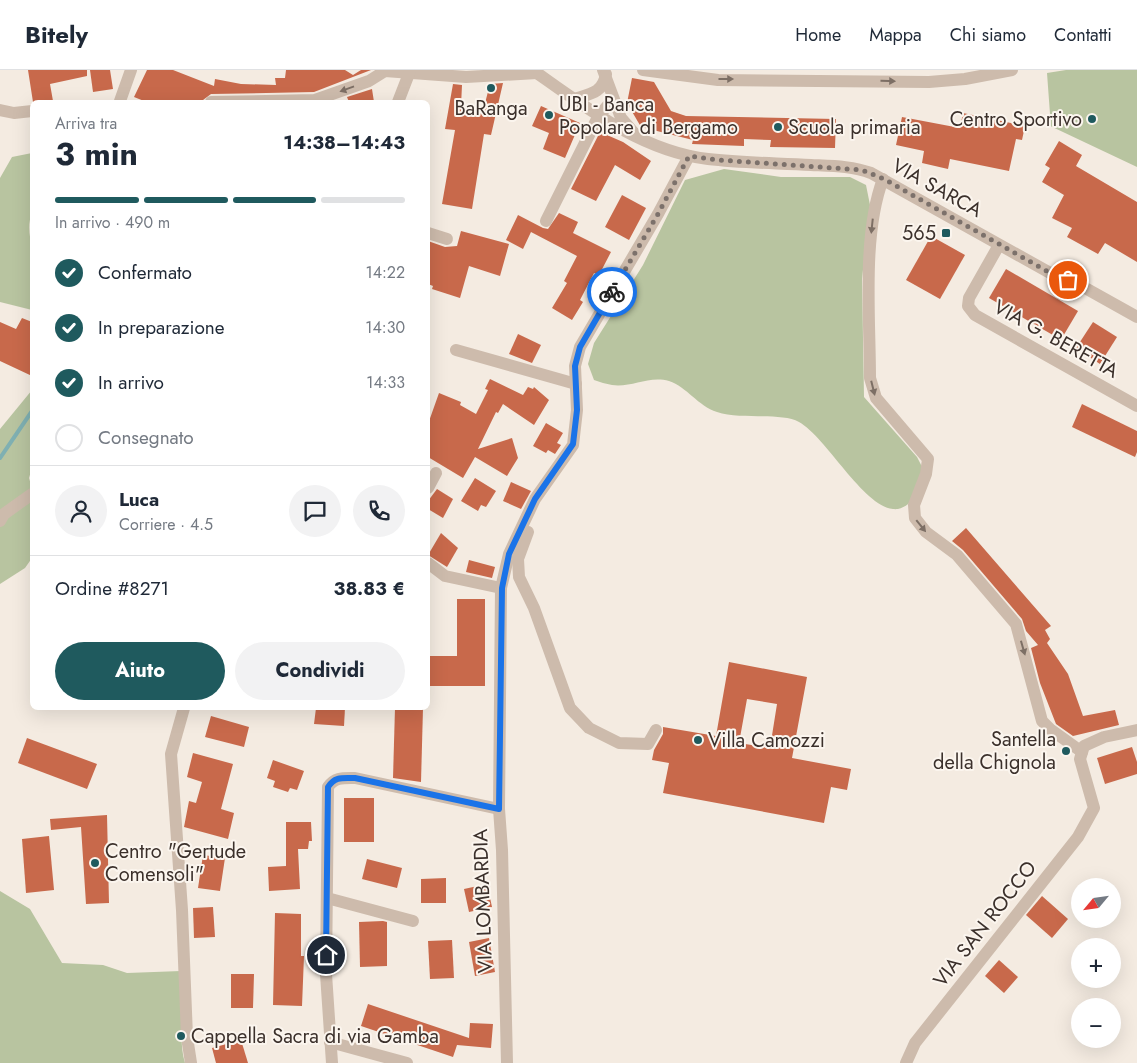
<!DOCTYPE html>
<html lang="it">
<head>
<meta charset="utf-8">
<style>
  body { margin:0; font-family:Jost,sans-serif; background:#f2f2f3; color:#1f2937; height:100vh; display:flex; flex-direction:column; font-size:19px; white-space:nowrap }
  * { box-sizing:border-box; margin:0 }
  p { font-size:16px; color:#747a83 }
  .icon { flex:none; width:28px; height:28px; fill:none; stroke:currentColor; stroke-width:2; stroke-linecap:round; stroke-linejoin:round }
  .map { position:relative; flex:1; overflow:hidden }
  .panel { position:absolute; left:30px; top:30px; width:400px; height:610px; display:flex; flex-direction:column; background:#fff; border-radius:8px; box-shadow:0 5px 20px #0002 }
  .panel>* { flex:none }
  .needle { width:32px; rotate:241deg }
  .tools { position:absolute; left:1071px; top:808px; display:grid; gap:10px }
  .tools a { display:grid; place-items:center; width:50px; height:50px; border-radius:50%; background:#fff; box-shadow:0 5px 20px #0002; font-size:25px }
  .pin { position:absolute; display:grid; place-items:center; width:42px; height:42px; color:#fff; margin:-21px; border:2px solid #fff; border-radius:50%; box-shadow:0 1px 5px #0007 }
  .courier { position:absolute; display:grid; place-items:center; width:50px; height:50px; margin:-25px; border:4px solid #1a73e8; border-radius:50%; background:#fff; color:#222; box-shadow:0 1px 6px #0007 }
  .head em { font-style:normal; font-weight:700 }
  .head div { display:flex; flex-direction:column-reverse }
  .head { display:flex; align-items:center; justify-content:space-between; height:85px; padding:0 25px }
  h1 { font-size:32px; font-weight:700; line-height:38px }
  .bar { display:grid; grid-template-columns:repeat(4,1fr); gap:8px 5px; align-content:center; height:60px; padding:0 25px }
  .bar i { height:6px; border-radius:4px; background:#e0e1e3 }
  .bar .selected { background:#1f5a5e }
  .bar p { grid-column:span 4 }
  .line { display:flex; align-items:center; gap:12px; padding:0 25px; border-top:1px solid #e0e1e3 }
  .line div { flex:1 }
  .round { display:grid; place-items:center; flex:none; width:52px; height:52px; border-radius:26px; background:#f2f2f3 }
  ol { padding:0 25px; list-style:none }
  li { display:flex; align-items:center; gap:15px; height:55px }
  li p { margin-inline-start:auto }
  li .icon { padding:5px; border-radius:50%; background:#1f5a5e; color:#fff; stroke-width:4 }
  li:last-child { color:#747a83 }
  li i { width:28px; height:28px; border:2px solid #e0e1e3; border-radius:50% }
  .cta { display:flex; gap:10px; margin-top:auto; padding:10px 25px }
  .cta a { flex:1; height:58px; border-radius:30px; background:#1f5a5e; color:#fff; font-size:20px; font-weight:700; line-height:58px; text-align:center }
  .cta a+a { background:#f2f2f3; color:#1f2937 }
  header { display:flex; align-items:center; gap:30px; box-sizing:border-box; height:70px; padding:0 25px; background:#fff; border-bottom:1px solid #e0e1e3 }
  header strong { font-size:24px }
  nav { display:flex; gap:28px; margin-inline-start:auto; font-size:18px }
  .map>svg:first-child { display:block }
  .green { fill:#b8c4a0 }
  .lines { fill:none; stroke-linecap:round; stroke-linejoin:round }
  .stream { stroke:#7fb0b2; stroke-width:4 }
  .building { fill:#c8694b; fill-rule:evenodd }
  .minor { stroke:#cdbbac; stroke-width:12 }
  .oneway { fill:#7d6f65 }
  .done { stroke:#7c716b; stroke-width:5; stroke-dasharray:0 9 }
  .route { stroke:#1a73e8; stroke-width:6 }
  .poi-dot { fill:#1f5a5e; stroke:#fbf5ee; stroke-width:2 }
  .labels { text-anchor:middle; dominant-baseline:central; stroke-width:4; stroke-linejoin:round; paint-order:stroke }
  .poi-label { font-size:20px; fill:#3b302b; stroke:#fbf5ee; text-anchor:start }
  .street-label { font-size:20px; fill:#3b302b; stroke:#fbf5ee }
</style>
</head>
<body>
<header>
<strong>Bitely</strong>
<nav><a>Home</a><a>Mappa</a><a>Chi siamo</a><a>Contatti</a></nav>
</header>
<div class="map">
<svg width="1137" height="993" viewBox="0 0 1137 993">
  <rect width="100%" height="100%" fill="#f4ebe1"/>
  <g class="green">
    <path d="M1066,0H1137V97L1046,54L1050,44L1047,3Z"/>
    <path d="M32,83V144C27,154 30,168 32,178V240L0,232V108L12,87Z"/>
    <path d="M724,99L781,107H850L866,115L870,135L862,209L864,327L917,387C920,393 924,399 923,405C921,419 910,441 893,439C863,436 826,367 799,352C781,342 741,350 717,342C698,336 687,317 669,311C649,305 631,318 612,315C606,314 600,312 594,310L588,294L594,273L643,195L685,110Z"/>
    <path d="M32,320V398L29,408L32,418V488L25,498L0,514V359Z"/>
    <path d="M0,821L30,839L62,893L103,895L127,903L181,901C179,917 181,930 182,945C182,961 180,977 185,993H0Z"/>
  </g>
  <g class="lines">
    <path class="stream" d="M0,388L32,341"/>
  </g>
  <g class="building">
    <path d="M28,0H87V6L50,14L53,31L33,32Z"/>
    <path d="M90,0H110L113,19L93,22Z"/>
    <path d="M147,0H173L214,16L215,9L241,14L276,15L275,8H285L286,0H345L353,5L361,0H371L314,22L211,24L203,30L171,32L144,31L134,27Z"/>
    <path d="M632,8L654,12L671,41L686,46L836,49L835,78L770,77L771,70L744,69V76L692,74L693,70L641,57L627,33Z"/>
    <path d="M503,13L491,65L484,64L472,139L442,134L455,60L445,59L453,14L462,15L461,36L484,37L490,14Z"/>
    <path d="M372,19L374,32H349L347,27Z"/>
    <path d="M541,36L580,53L565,88L543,79L549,63L532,56Z"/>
    <path d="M963,43L1025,56L1022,70L1016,69L1009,101L950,89L948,99L922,93L924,81L896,75L902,47L960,58Z"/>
    <path d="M600,62L623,72L651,91L640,110L615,95L596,131L571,119Z"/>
    <path d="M1059,71L1082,85L1076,96L1137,132V192L1105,173L1098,184L1067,167L1072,158L1052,148L1064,125L1042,112L1050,98L1045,95Z"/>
    <path d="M622,125L646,138L629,170L605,157Z"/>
    <path d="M559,143L578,152L573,163L611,182L599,205L594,203L580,230L583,232L572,250L552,238L567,213L564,211L577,186L531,162L523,179L506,170L518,145L543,158L548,159Z"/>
    <path d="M461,161L509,174L500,206L469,196L460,228L432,219L433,216L428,214V171L445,177L457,176Z"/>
    <path d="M931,166L965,185L940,229L906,210Z"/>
    <path d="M1006,199L1078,241L1062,268H1058L989,228Z"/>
    <path d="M22,248L32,252V306L0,291V252L16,259Z"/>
    <path d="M1093,252L1117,267L1100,294L1076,278Z"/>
    <path d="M518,264L541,275L532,293L509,284Z"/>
    <path d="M490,309L523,325L528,317L533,319L534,317L549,330L534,355L503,334L498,343L496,342L478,379L512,368L518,388L507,406L475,387L463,408L428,387V354L439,323L461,332L460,335L476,344L488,320L485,319Z"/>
    <path d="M1082,334L1137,361V382L1135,387L1072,357Z"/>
    <path d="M546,353L563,363L557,373L561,375L555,384L548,380L546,383L533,376Z"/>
    <path d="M475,408L496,421L486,437L481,435L478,441L461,431Z"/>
    <path d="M511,412L531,421L521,439L503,431Z"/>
    <path d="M437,419L453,429L443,448L428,439V431Z"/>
    <path d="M966,458L1051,556L1045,560L1050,569L1047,573L1068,604L1083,646L1115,640L1119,655L1073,666L1056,654L1040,613L1031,578L1038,575L1026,561L1022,549L963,480L952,471Z"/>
    <path d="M441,463L458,478L447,497L428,485Z"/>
    <path d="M469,490L495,497L492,508L466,502Z"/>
    <path d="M457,529H485V616H428V586H457Z"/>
    <path d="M729,592L807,607L792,688L851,699L847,720L831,717L824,753L663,723L669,693L652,690L654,680L663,664V657L716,666ZM747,629L777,634L770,678L739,673Z"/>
    <path d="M316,638H345L344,656L314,654Z"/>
    <path d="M395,638H423L421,712L393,708Z"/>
    <path d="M211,646L249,657L244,677L205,667Z"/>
    <path d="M27,668L97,694L87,719L18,693Z"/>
    <path d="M1132,677L1137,692V704L1105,714L1097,688Z"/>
    <path d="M193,683L233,694L221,739L234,743L228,769L184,757L189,731L196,733L202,712L187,707Z"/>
    <path d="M273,690L304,701L297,720L290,718L288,722L273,717L275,711L267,708Z"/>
    <rect x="344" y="728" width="30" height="44"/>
    <path d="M107,745L109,833L86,834L81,757L51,760L50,749Z"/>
    <path d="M286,752H311L312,771H309L308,779H298L300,819L269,821L268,797L286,796Z"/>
    <path d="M49,766L54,820L26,823L22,769Z"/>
    <path d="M203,785L225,788L220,821L198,818Z"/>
    <path d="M367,789L402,798L397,818L362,809Z"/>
    <path d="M446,808V833H421V809Z"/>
    <path d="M487,814L492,837L469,842L464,819Z"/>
    <path d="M1042,826L1068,849L1052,868L1026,845Z"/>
    <path d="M213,837L215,867L194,868L193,838Z"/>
    <path d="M275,843L301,844V886H304L302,936L273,935Z"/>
    <path d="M383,851L387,852V896L360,897L359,852Z"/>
    <path d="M489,868L495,902L475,906L469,872Z"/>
    <path d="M452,870L454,908L430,909L428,871Z"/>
    <path d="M999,890L1018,907L1004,923L985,906Z"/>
    <path d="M231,904H254L253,938H231Z"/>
    <path d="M368,934L469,968L470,953L493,954L491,978L457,975L453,987L361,956Z"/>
    <path d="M241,970L248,993H216L212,978Z"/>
  </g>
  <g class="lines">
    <g class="minor">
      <path d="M536,0L537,3C589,40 643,81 708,89C742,93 777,93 811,95C832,96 852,96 871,103L1052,204L1087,219L1137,247"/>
      <path d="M603,0L621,48L634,63"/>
      <path d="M643,0L718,10L929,12L965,9L1012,0"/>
      <path d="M385,1L466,7L537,3"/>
      <path d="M574,29C590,24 603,23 606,4"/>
      <path d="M120,31L131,0"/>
      <path d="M211,32L315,30L369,11L385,1"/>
      <path d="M398,32L410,1"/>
      <path d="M0,40L14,43L32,41"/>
      <path d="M883,109C862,165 870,247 870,308L876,328L928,389L926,404L914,435L915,448L926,462L957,485L1016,554L1042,651L1050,659L1082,682"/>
      <path d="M546,151L598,47L613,29"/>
      <path d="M428,163L447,169"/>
      <path d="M999,175L969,228L968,236L975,245L1137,336"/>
      <path d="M456,280L576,314"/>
      <path d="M428,418L436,403"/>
      <path d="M0,451L4,444L32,424"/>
      <path d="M528,462L518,489L519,507L534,538L570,638L589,658L619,673L648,674L656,660"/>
      <path d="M428,493L445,506L501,518"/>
      <path d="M184,638L171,684L182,840L187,967L191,993"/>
      <path d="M327,828L413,851"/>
      <path d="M330,972L407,993"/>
      <path d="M332,993L326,904L328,717C335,707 343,708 355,708L499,739"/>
      <path d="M507,993L502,780L499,739L501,518L509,484L535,429L573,375L577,340L575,296L580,277L658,144L689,86"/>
      <path d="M906,993L915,973L1078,767L1094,738L1080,689L1084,676L1104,667L1137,660"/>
    </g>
  </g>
  <defs><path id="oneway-solid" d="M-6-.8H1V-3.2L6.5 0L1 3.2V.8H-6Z" transform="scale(1.25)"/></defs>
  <g class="oneway">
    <use href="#oneway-solid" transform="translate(726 9)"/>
    <use href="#oneway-solid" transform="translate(888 11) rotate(1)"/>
    <use href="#oneway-solid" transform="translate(347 19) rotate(160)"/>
    <use href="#oneway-solid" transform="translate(872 156) rotate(96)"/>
    <use href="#oneway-solid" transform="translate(873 318) rotate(76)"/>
    <use href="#oneway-solid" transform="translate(921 456) rotate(51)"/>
    <use href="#oneway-solid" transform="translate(1023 578) rotate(74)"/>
  </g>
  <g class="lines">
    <path class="done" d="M612,222L658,144L689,86L718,90L862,100L884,109L1052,204L1068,210"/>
    <path class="route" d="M326,885L328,717C335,706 343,708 355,708L499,739L502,518L509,484L535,429L573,374L577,340L575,296L580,277L612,222"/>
  </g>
  <g class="poi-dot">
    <circle cx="491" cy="18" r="5"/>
    <circle cx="549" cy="45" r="5"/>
    <circle cx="1092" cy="49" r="5"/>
    <circle cx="778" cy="57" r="5"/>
    <rect x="941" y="158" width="10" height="10" rx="2.5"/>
    <circle cx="698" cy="670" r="5"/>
    <circle cx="1066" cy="681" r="5"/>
    <circle cx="95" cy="793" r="5"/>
    <circle cx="181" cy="966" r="5"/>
  </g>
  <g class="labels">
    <g class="poi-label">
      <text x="559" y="34">UBI - Banca<tspan x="559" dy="23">Popolare di Bergamo</tspan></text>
      <text x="491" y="38" text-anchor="middle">BaRanga</text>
      <text x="1082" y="49" text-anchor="end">Centro Sportivo</text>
      <text x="788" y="57">Scuola primaria</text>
      <text x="936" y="163" text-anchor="end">565</text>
      <text x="1056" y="669" text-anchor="end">Santella<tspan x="1056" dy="23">della Chignola</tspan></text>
      <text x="708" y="670">Villa Camozzi</text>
      <text x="105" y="781">Centro "Gertude<tspan x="105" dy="23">Comensoli"</tspan></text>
      <text x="191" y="966">Cappella Sacra di via Gamba</text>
    </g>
    <g class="street-label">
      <text transform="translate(937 118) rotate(29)">VIA SARCA</text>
      <text transform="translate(1056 269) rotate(29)">VIA G. BERETTA</text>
      <text transform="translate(483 831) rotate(-92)">VIA LOMBARDIA</text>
      <text transform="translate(985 854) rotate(-52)">VIA SAN ROCCO</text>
    </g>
  </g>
</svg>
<div class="tools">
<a><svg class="needle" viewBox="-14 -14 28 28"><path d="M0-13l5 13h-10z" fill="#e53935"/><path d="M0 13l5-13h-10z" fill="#747a83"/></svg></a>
<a>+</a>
<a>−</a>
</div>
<div class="pin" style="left:1068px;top:210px;background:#ea580c"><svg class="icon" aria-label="bag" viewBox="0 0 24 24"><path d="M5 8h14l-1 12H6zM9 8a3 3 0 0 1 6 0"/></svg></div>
<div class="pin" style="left:326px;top:885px;background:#1f2937"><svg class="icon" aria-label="home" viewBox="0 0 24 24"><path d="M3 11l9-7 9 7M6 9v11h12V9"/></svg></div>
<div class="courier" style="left:612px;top:222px"><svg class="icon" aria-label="bike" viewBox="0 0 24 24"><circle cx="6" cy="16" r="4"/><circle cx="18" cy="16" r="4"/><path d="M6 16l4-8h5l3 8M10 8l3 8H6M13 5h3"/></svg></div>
<section class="panel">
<div class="head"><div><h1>3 min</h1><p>Arriva tra</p></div><em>14:38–14:43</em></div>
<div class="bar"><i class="selected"></i><i class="selected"></i><i class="selected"></i><i></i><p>In arrivo · 490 m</p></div>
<ol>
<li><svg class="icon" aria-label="check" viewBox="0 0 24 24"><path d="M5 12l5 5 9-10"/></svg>Confermato<p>14:22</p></li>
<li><svg class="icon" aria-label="check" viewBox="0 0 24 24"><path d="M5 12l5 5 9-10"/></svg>In preparazione<p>14:30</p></li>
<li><svg class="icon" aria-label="check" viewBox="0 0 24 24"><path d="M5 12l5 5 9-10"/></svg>In arrivo<p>14:33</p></li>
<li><i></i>Consegnato</li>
</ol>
<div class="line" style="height:90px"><a class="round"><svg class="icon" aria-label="person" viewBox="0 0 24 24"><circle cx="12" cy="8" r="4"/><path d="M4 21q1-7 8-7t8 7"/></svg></a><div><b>Luca</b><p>Corriere · 4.5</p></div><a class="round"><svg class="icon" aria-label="chat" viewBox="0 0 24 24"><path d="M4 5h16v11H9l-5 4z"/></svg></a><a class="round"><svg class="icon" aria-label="phone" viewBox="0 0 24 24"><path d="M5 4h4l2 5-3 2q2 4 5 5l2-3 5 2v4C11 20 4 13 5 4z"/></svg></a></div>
<div class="line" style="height:65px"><div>Ordine #8271</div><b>38.83 €</b></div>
<div class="cta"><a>Aiuto</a><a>Condividi</a></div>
</section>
</div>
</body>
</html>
